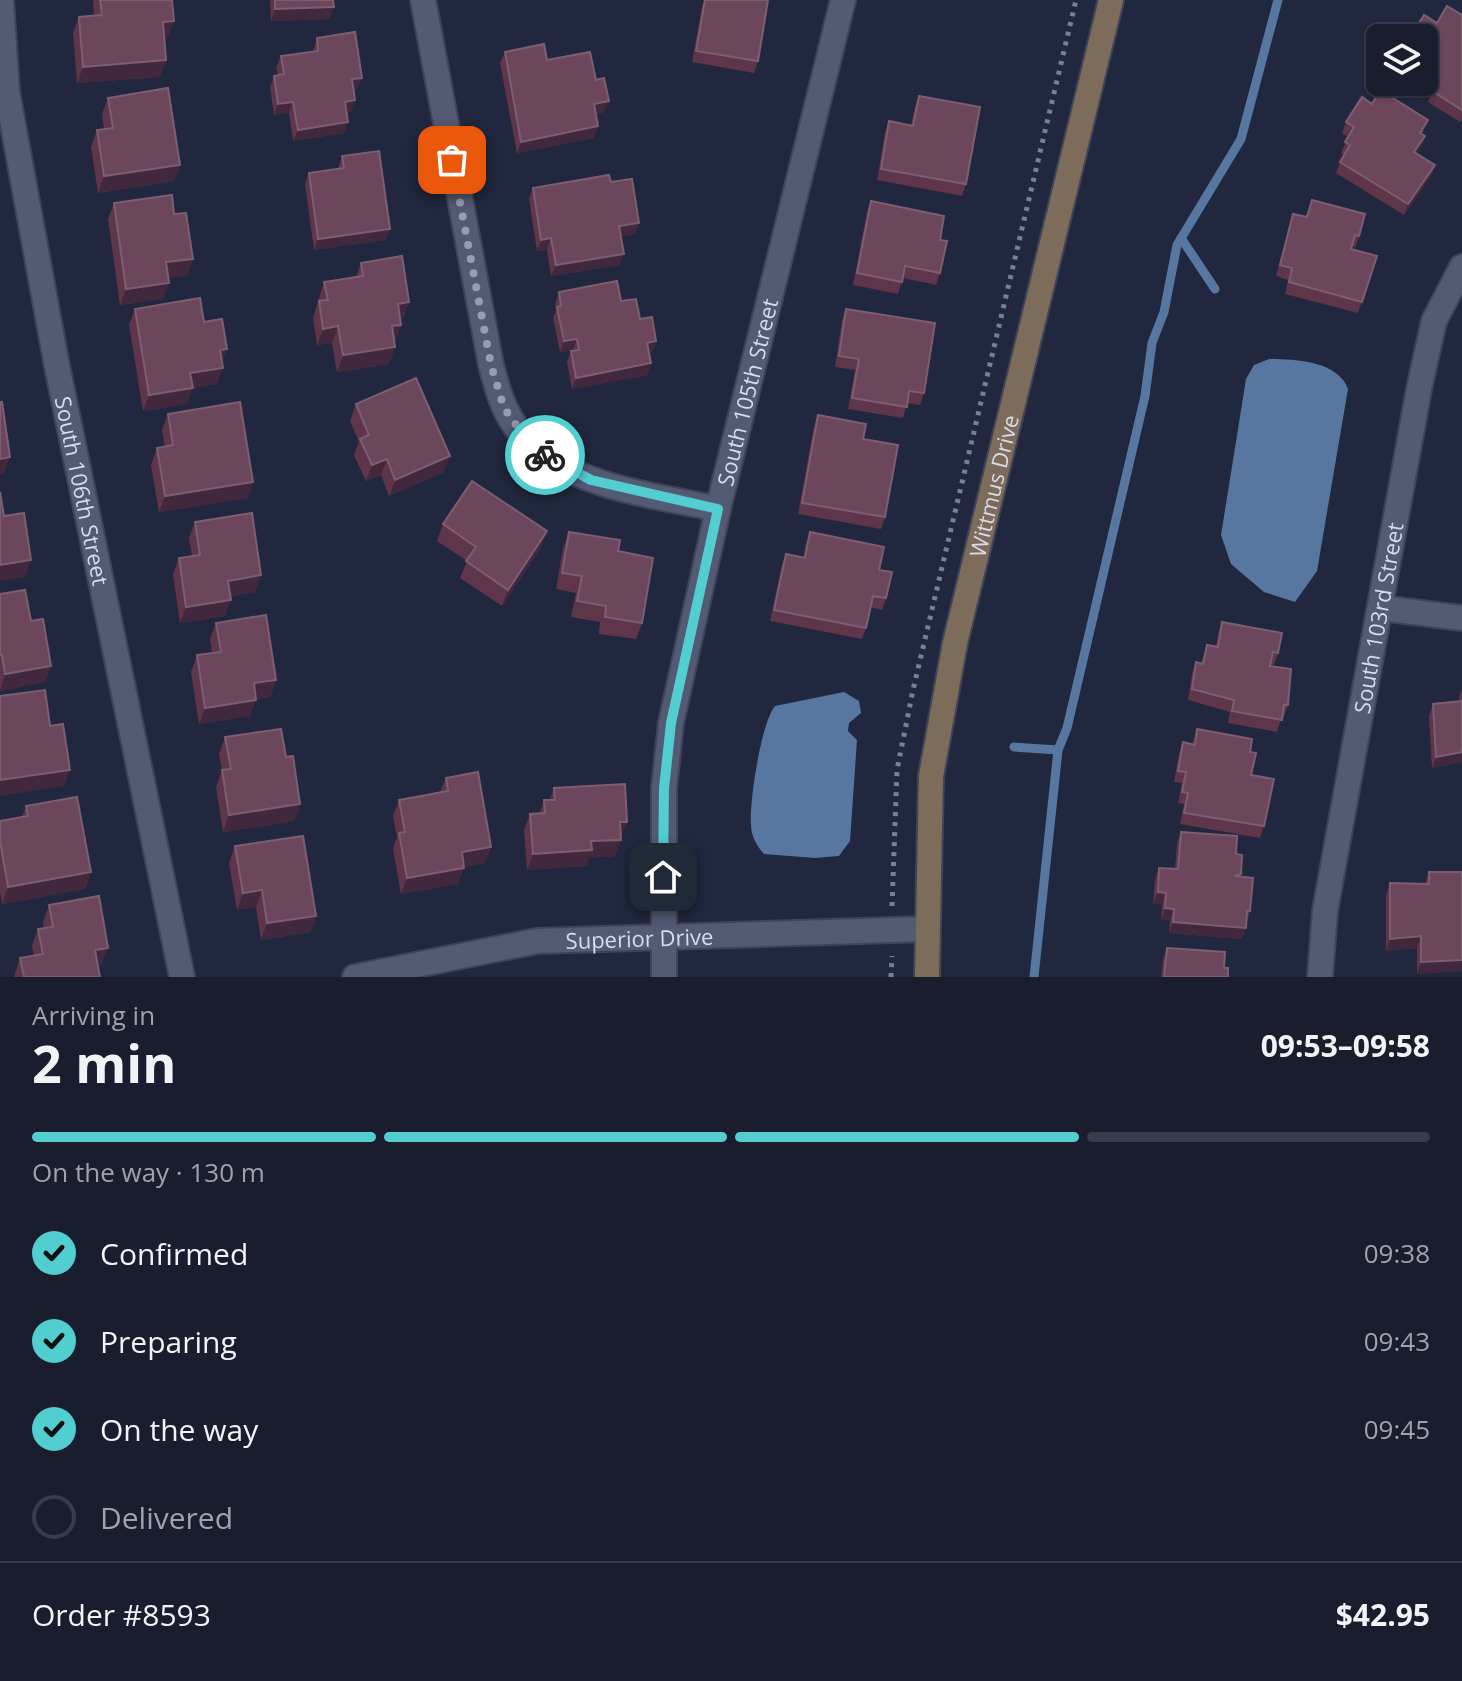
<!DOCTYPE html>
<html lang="en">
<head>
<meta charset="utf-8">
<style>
  body { margin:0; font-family:"Open Sans",sans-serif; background:#262a3a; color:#f1f3f6; height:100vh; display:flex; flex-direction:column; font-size:30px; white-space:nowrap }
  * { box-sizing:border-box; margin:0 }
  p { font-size:26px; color:#9fa2aa }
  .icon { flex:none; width:44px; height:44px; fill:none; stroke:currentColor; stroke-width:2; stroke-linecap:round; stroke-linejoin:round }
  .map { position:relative; height:977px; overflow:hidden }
  .panel { display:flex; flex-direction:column; background:#191d2e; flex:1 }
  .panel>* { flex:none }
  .buttons { position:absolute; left:1366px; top:24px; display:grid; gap:16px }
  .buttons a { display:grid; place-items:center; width:72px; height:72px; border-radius:12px; background:#191d2e; box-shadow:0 2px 6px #0004,0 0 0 2px #373b4a; font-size:40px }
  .pin { position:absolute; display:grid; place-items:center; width:68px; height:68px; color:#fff; margin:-34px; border-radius:16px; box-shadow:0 4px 12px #0006 }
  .courier { position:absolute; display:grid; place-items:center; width:80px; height:80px; margin:-40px; border:6px solid #52cdd0; border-radius:50%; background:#fff; color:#222; box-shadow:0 2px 10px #0007 }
  .overview em { font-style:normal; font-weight:700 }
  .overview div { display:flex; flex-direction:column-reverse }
  .overview { display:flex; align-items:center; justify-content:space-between; height:136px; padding:0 32px }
  h1 { font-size:52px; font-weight:700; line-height:60px }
  .bar { display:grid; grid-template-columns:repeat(4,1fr); gap:12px 8px; align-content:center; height:96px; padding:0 32px }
  .bar i { height:10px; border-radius:6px; background:#373b4a }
  .bar .selected { background:#52cdd0 }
  .bar p { grid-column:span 4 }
  .line { display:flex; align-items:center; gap:20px; padding:0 32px; border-top:2px solid #373b4a }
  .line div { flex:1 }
  ol { padding:0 32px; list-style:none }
  li { display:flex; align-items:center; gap:24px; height:88px }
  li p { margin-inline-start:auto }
  li .icon { padding:8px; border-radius:50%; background:#52cdd0; color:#111; stroke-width:4 }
  li:last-child { color:#9fa2aa }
  li i { width:44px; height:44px; border:4px solid #373b4a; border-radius:50% }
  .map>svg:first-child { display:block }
  .water { fill:#5877a0 }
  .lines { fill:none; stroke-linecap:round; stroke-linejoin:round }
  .stream { stroke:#5877a0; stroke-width:9 }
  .street-casing { stroke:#404458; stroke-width:28 }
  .secondary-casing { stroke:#404458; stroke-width:28 }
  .path { stroke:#7a7f93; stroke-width:5; stroke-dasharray:4 6; stroke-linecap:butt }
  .street { stroke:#535a74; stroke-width:24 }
  .secondary { stroke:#7d6c5a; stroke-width:24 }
  .wall { fill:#5f3549 }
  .shaded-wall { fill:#41283d }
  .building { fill:#6c465b; stroke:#7d5e71; stroke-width:2 }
  .done { stroke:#979cae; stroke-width:8; stroke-dasharray:0 14.4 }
  .route { stroke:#52cdd0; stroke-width:10 }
  .labels { text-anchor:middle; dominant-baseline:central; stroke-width:8; stroke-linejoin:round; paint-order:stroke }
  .street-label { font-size:22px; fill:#d7dbeb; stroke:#21273e }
</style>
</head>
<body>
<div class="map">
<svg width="1462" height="977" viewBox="0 0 1462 977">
  <rect width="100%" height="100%" fill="#21273e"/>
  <g class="water">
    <path d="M1269,359C1295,359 1338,361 1348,389L1317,571L1295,602L1264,592L1231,564L1221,535L1246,379L1254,365Z"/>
    <path d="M844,692L859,701L861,713L849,723L848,731L857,740L850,841L839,856L815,858L764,854C757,846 751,836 751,825C749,803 761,723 775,706Z"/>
  </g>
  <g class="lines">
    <g class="stream">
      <path d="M1181,238L1215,289"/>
      <path d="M1014,747L1058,750L1067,728L1145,396L1152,343L1164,312L1177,245L1241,139L1278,0"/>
      <path d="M1034,977L1058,750"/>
    </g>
    <defs>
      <g id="street">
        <path id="s1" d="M1,0L7,92L56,361L182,977"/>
        <path d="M423,0L491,365C495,379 498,393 504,406C538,485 645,493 718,509"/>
        <path d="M1381,608L1462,618"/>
        <path id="s2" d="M355,977L537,941L926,929"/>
        <path id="s3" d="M664,977V788L671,723L718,509L843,0"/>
        <path id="s4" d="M1320,977L1325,911L1419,389L1434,321L1462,267"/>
      </g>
      <g id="secondary">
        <path id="s5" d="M927,977L931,776L955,643L1111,0"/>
      </g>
    </defs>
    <use href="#street" class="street-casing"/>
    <use href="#secondary" class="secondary-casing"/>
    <g class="path">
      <path d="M892,906L897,770L913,690L1076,0"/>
      <path d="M891,977L892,956"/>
    </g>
    <use href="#street" class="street"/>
    <use href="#secondary" class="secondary"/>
  </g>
  <g class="wall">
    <path d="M93,0H172L168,37L164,38L160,77L77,83L73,33L79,17L94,15Z"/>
    <path d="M270,0H333L330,19L271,21Z"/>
    <path d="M704,0H768L758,61L754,73L692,62L702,7Z"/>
    <path d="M1462,15V119L1460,122L1428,102L1432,91L1418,82H1424V38L1437,23Z"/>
    <path d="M317,38L357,89L353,90L351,112H346L348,122L344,133L293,141L289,113L274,115L270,87L274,76L278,75L276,68L281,56L313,51Z"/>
    <path d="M505,52L547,60L596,80L604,112L596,114L594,138L517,153L500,63Z"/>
    <path d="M919,96L966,184L962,196L877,180L885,132L889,121L911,125L915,107Z"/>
    <path d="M108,98L174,181L98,193L91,147L97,130L104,129L102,114Z"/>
    <path d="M1372,104L1424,131L1422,134L1425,136L1421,147L1417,153L1435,165L1431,176L1404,215L1336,173L1340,162L1344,155L1341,153L1348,137L1342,133L1346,122Z"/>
    <path d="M342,156L386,240L314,250L305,184L309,173L338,169Z"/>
    <path d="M611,182L639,223L635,234L621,236L620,265L551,276L547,250L537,251L529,199L533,188Z"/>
    <path d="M1312,200L1359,236L1355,248L1352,246L1351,249L1377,256L1358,313L1285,294L1288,280L1276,276L1293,214L1306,217Z"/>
    <path d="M871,201L940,240V273L936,285L903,278L898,294L853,285L867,212Z"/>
    <path d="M114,203L174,214L193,259L187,275L168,278L163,299L120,305L108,219Z"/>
    <path d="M361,263L409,302L403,318L400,319L401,325L395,341H394L395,347L389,364L337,372L332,343L317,345L313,318L324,282L356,277Z"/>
    <path d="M559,292L621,301L640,319L656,341L652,352L649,353L651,363L647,375L572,389L567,362L571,351L573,350L560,352L553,318L556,311L555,304Z"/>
    <path d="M135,309L204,322L227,349L222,362L217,384L192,388L187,404L143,411L129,325Z"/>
    <path d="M846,309L924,393L920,405L907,403L903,418L848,409L855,370L835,367L842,320Z"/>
    <path d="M356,404L444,472L389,496L381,475L366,481L354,455L359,442L350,421Z"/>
    <path d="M168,414L253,482L247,498L159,512L151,465L157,448L165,447L162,430Z"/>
    <path d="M818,415L863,439L885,517L881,529L798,514L814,426Z"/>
    <path d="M195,522L261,575L255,592L231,596L225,616L180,623L173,574L179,558L192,556L189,538Z"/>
    <path d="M443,524L541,548L502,606L460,578L467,561L437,541Z"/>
    <path d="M569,532L618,551L642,623L636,639L599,634L600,622L571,617L576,593L556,589L563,548Z"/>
    <path d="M810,532L879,570L886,598L882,610L870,607L866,628L862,639L770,621L782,565L786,554L803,557L806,543Z"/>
    <path d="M0,594L31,621L51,666L45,682L0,691Z"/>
    <path d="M1222,622L1278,653L1274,665L1271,664L1288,705L1284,717L1282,716L1277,732L1228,723L1230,712L1188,700L1192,674L1196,662L1201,663L1207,645L1216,647L1218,634Z"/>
    <path d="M216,623L276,680L270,697L256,699L250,716L199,724L191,672L197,655L212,653L210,639Z"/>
    <path d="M1462,689V762L1432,768L1429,716L1433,704L1460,702L1459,697Z"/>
    <path d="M1197,729L1250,752L1251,775L1264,826L1260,838L1180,824L1184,804L1178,803L1182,783L1174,782L1179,754L1183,742L1192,744Z"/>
    <path d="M225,737L286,757L300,804L294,821L223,832L216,787L222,770L219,754Z"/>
    <path d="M446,778L491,847L485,863L464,867L458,884L401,894L393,849L397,837L393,816L399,800L440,792Z"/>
    <path d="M554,788L621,838L615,856L589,858L586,866L527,870L524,830L530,814L540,813L544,800H550Z"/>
    <path d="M26,806L91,872L85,889L2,904L0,892V821L22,817Z"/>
    <path d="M1181,832L1236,854L1241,874L1240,877L1250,911L1242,939L1169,933L1170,920H1161L1162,904H1153L1155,880L1159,868L1175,869L1177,843Z"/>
    <path d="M235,846L316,916L310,932L261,940L256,907L237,910L229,863Z"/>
    <path d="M1429,872H1462V971L1417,974V948L1386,951V895L1390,883L1425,884Z"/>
    <path d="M49,905L102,964L98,965L100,977H14L20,958L34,956L32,946L38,929L44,928L43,922Z"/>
    <path d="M1167,948L1224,968L1228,977H1161L1163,960Z"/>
  </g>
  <g class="shaded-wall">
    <path d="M334,7L330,19L271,21L275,9Z"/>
    <path d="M174,21L168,37L157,39L163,22Z"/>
    <path d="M166,60L160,77L77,83L83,67Z"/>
    <path d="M362,78L357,89L348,91L352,79Z"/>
    <path d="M355,100L351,112L341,113L345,102Z"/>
    <path d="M609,101L604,112L590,115L594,104Z"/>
    <path d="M293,102L289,113L274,115L278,104Z"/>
    <path d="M348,122L344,133L293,141L298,130Z"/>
    <path d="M598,126L594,138L517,153L521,142Z"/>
    <path d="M1425,136L1421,147L1410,163L1414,152Z"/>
    <path d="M180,165L174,181L98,193L104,176Z"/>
    <path d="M1435,165L1431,176L1404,215L1408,204Z"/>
    <path d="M639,223L635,234L615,237L619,226Z"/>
    <path d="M390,229L386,240L314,250L318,239Z"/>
    <path d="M551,238L547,250L537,251L541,240Z"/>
    <path d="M624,254L620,265L551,276L556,265Z"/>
    <path d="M193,259L187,275L160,279L166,262Z"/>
    <path d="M169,283L163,299L120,305L126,289Z"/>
    <path d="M409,302L403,318L392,320L398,304Z"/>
    <path d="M401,325L395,341L386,343L392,326Z"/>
    <path d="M338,326L332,343L317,345L323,329Z"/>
    <path d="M577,339L573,350L560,352L564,341Z"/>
    <path d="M656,341L652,352L643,354L647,343Z"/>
    <path d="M395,347L389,364L337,372L343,355Z"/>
    <path d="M227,349L221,365L220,350Z"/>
    <path d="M651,363L647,375L572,389L576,378Z"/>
    <path d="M223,368L217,384L193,388L187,404L143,411L149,395L190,373Z"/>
    <path d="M450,456L444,472L389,496L395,480Z"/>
    <path d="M10,457L4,474H0V459Z"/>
    <path d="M387,459L381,475L366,481L372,465Z"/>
    <path d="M253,482L247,498L159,512L165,496Z"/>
    <path d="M547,531L541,548L502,606L508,590Z"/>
    <path d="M31,560L25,577L0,581V565Z"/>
    <path d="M261,575L255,592L222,597L228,581Z"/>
    <path d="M231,600L225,616L180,623L186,607Z"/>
    <path d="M51,666L45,682L0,691L5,674Z"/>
    <path d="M276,680L270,697L248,700L254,683Z"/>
    <path d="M256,700L250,716L199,724L205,708Z"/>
    <path d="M1462,752V762L1432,768L1436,757Z"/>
    <path d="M70,770L64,786L0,796V780Z"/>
    <path d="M300,804L294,821L223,832L229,815Z"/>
    <path d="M620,822H627L621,838Z"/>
    <path d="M621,840L615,856L589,858L586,866L527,870L533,854L591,841Z"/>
    <path d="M491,847L485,863L456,869L462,852Z"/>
    <path d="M464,868L458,884L401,894L407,878Z"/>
    <path d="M91,872L85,889L2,904L8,887Z"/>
    <path d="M262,890L256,907L237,910L243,893Z"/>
    <path d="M1158,892L1166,893L1162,904H1153Z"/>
    <path d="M1165,908L1174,909L1170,920H1161Z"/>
    <path d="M316,916L310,932L261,940L267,923Z"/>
    <path d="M1173,922L1246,928L1242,939L1169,933Z"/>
    <path d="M1421,936L1417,948L1386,951L1390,939Z"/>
    <path d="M108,948L102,964L89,967L95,950Z"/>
    <path d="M1462,960V971L1417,974L1421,962Z"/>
  </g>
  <g class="building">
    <path d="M100,0H172L174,21L163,22L166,60L83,67L79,17L102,15Z"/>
    <path d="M275,0H333L334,7L275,9Z"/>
    <path d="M705,0H768L758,61L696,51Z"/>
    <path d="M1447,6L1462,15V110L1432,91L1438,81L1424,72V38H1410L1424,15L1437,23Z"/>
    <path d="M355,32L362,78L352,79L355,100L345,102L348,122L298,130L293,102L278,104L274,76L284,74L281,56L318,51L317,38Z"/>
    <path d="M544,44L547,60L590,52L596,80L604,78L609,101L594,104L598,126L521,142L505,52Z"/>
    <path d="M168,88L180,165L104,176L97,130L113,128L108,98Z"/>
    <path d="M1380,90L1428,120L1420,133L1425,136L1414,152L1435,165L1408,204L1340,162L1350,145L1345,142L1354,127L1346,122L1362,97L1372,104Z"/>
    <path d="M919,96L980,107L966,184L881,169L889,121L913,126Z"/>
    <path d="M379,151L390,229L318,239L309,173L344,168L342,156Z"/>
    <path d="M609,175L611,182L632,179L639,223L619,226L624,254L556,265L551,238L541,240L533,188Z"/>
    <path d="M172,195L174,214L186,213L193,259L166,262L169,283L126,289L114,203Z"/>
    <path d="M1312,200L1365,214L1359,236L1355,235L1351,249L1377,256L1362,302L1289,282L1292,268L1280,265L1293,214L1307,217Z"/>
    <path d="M871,201L944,216L940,240L947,241L940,273L905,266L902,282L857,273Z"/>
    <path d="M402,256L409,302L398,304L401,325L392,326L395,347L343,355L338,326L323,329L319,301L328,300L324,282L363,276L361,263Z"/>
    <path d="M617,281L621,301L636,299L640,319L652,317L656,341L647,343L651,363L576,378L571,351L579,350L577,339L564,341L557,307L561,306L559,292Z"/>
    <path d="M200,298L204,322L222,319L227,349L220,350L223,368L190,373L193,388L149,395L135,309Z"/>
    <path d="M846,309L935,323L924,393L909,391L907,407L852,398L859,359L839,356Z"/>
    <path d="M416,378L450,456L395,480L387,459L372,465L360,439L369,435L356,404Z"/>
    <path d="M0,402H2L10,457L0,459Z"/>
    <path d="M240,402L253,482L165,496L157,448L173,445L168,414Z"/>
    <path d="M818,415L866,424L863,439L898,445L885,517L802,503Z"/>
    <path d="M472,481L547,531L508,590L466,561L476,547L443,524Z"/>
    <path d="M0,492L4,516L24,513L31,560L0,565Z"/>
    <path d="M252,513L261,575L228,581L231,600L186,607L179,558L200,555L195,522Z"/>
    <path d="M569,532L620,540L618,551L653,558L642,623L605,617L606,606L577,601L582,576L562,573Z"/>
    <path d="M810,532L884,547L879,570L892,572L886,598L873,596L866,628L774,610L786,554L805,558Z"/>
    <path d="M25,590L31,621L43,619L51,666L5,674L2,655H0V594Z"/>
    <path d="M266,615L276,680L254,683L256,700L205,708L197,655L221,652L216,623Z"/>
    <path d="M1222,622L1282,633L1278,653L1273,652L1270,666L1291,669L1288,705H1284L1282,720L1232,711L1234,700L1192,689L1196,662L1203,664L1207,645L1218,647Z"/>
    <path d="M45,690L50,726L63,724L70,770L0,780V696Z"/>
    <path d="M1462,701V752L1436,757L1433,704Z"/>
    <path d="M281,729L286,757L293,756L300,804L229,815L222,770L231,769L225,737Z"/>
    <path d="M1197,729L1252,739L1250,752L1256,753L1251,775L1274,779L1264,826L1184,813L1188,793L1182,792L1186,772L1178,771L1183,742L1195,745Z"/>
    <path d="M478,772L491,847L462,852L464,868L407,878L399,833L405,832L399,800L448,791L446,778Z"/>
    <path d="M625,784L627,822H620L621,840L591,841L592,850L533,854L530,814L545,813L544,800H555L554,788Z"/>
    <path d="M77,797L91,872L8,887L0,841V821L28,816L26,806Z"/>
    <path d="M1181,832L1237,836L1236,854L1242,855L1241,874L1234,876L1253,878L1250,911H1247L1246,928L1173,922L1174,909L1165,908L1166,893L1158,892L1159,868L1178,869Z"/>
    <path d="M303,836L316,916L267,923L262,890L243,893L235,846Z"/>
    <path d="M1429,872H1462V960L1421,962V936L1390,939V883L1429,884Z"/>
    <path d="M99,896L108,948L95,950L100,977H24L20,958L43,954L38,929L53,927L49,905Z"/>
    <path d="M1167,948L1225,952L1224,968H1228V977H1164Z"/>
  </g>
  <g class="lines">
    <path class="done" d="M452,160L491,365L504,408L527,440L545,455"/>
    <path class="route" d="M545,455L591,480L718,509L671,723L664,788L663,877"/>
  </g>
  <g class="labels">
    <g class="street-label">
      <text stroke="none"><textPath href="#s3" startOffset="594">South 105th Street</textPath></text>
      <text stroke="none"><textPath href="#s5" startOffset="498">Wittmus Drive</textPath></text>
      <text stroke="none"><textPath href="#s1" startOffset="498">South 106th Street</textPath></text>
      <text stroke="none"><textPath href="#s4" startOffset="364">South 103rd Street</textPath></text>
      <text stroke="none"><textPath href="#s2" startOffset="288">Superior Drive</textPath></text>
    </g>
  </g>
</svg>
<div class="buttons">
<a><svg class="icon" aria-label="layers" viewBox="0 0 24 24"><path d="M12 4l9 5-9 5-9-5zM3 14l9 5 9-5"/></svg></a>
</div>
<div class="pin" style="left:452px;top:160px;background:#ea580c"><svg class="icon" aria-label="bag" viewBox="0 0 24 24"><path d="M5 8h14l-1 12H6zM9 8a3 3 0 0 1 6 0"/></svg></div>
<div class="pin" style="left:663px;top:877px;background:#1f2937"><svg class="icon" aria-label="home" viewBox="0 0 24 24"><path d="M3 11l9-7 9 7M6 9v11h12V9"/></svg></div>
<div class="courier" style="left:545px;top:455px"><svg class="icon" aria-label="bike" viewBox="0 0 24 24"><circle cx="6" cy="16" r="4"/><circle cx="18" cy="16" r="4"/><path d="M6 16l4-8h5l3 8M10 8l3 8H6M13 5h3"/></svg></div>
</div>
<section class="panel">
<div class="overview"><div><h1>2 min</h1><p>Arriving in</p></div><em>09:53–09:58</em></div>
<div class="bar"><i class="selected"></i><i class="selected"></i><i class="selected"></i><i></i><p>On the way · 130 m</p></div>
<ol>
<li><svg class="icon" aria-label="check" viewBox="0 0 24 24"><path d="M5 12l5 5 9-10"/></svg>Confirmed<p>09:38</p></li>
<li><svg class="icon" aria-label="check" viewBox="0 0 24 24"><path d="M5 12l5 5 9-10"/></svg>Preparing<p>09:43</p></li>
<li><svg class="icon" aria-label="check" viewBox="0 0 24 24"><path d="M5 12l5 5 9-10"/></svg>On the way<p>09:45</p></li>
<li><i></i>Delivered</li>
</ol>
<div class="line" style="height:104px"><div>Order #8593</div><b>$42.95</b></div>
</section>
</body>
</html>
